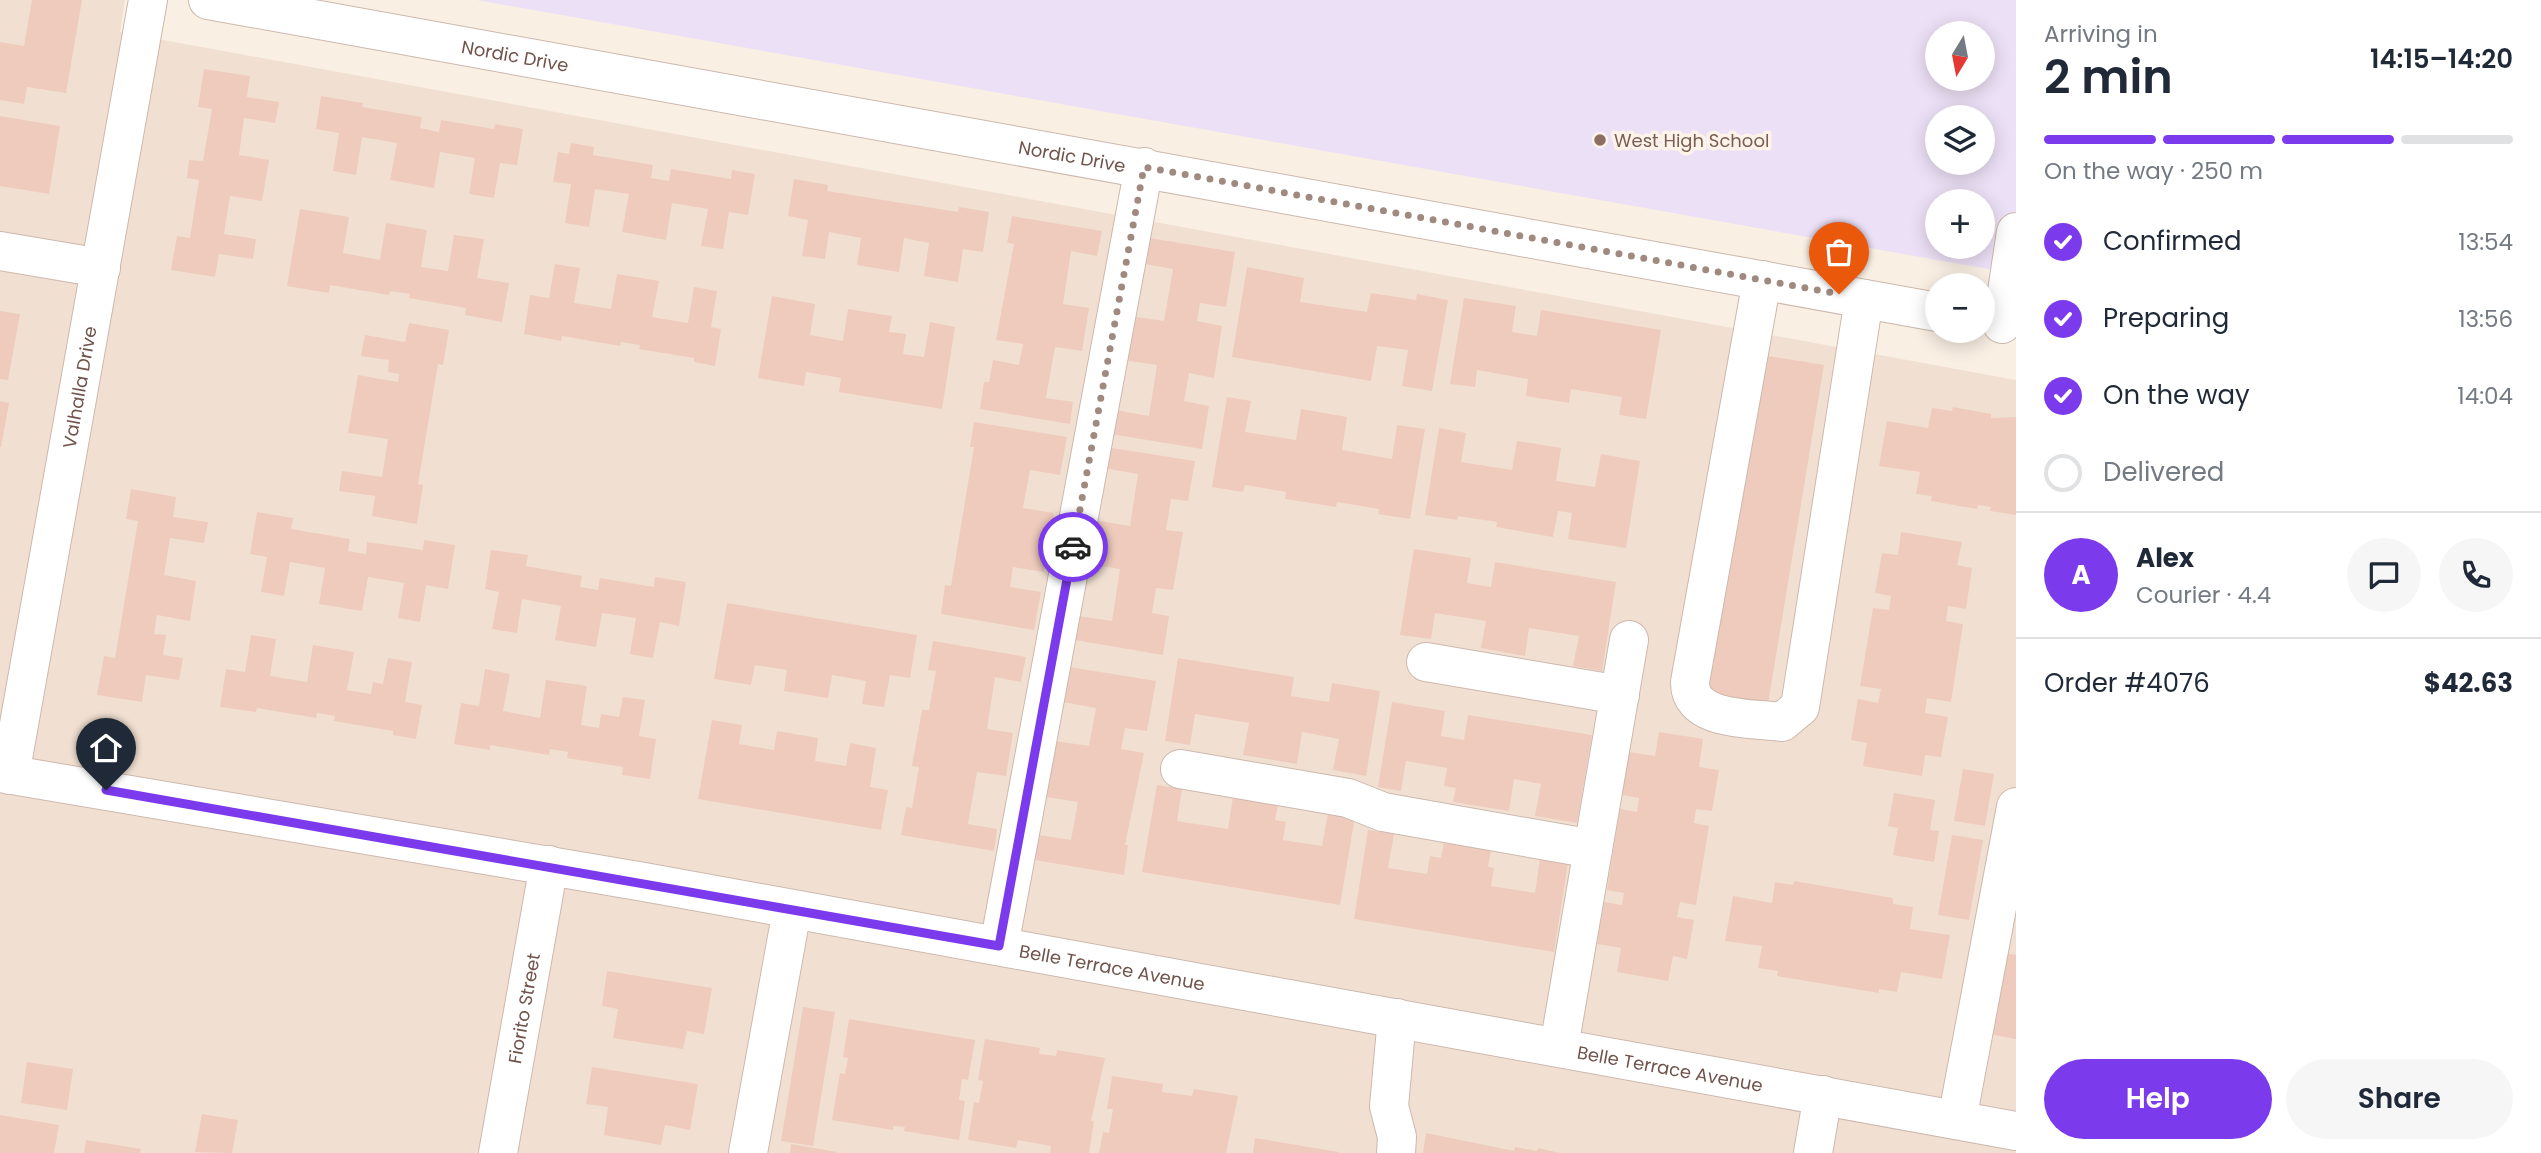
<!DOCTYPE html>
<html lang="en">
<head>
<meta charset="utf-8">
<style>
  body { margin:0; font-family:Poppins,sans-serif; background:#f6f6f7; color:#1f2937; height:100vh; display:flex; flex-direction:column; font-size:26px; white-space:nowrap }
  * { box-sizing:border-box; margin:0 }
  p { font-size:23px; color:#747a83 }
  .icon { flex:none; width:38px; height:38px; fill:none; stroke:currentColor; stroke-width:2; stroke-linecap:round; stroke-linejoin:round }
  .map { position:relative; flex:1; overflow:hidden }
  .sheet { display:flex; flex-direction:column; background:#fff; width:525px }
  .sheet>* { flex:none }
  .needle { width:46px; rotate:190deg }
  .fabs { position:absolute; left:1925px; top:21px; display:grid; gap:14px }
  .fabs a { display:grid; place-items:center; width:70px; height:70px; border-radius:50%; background:#fff; box-shadow:0 4px 18px #0003; font-size:35px }
  .pin { position:absolute; display:grid; place-items:center; width:60px; height:60px; color:#fff; margin:-72px -30px; border-radius:50% 50% 50% 0; rotate:-45deg; box-shadow:0 0 7px #0007 }
  .pin .icon { rotate:45deg }
  .courier { position:absolute; display:grid; place-items:center; width:70px; height:70px; margin:-35px; border:5px solid #7c3aed; border-radius:50%; background:#fff; color:#222; box-shadow:0 2px 9px #0007 }
  .headline em { font-style:normal; font-weight:600 }
  .headline div { display:flex; flex-direction:column-reverse }
  .headline { display:flex; align-items:center; justify-content:space-between; height:119px; padding:0 28px }
  h1 { font-size:46px; font-weight:600; line-height:52px }
  .bar { display:grid; grid-template-columns:repeat(4,1fr); gap:10px 7px; align-content:center; height:84px; padding:0 28px }
  .bar i { height:9px; border-radius:5px; background:#e0e1e3 }
  .bar .selected { background:#7c3aed }
  .bar p { grid-column:span 4 }
  .line { display:flex; align-items:center; gap:18px; padding:0 28px; border-top:2px solid #e0e1e3 }
  .line div { flex:1 }
  .round { display:grid; place-items:center; flex:none; width:74px; height:74px; border-radius:37px; background:#f6f6f7 }
  ol { padding:0 28px; list-style:none }
  li { display:flex; align-items:center; gap:21px; height:77px }
  li p { margin-inline-start:auto }
  li .icon { padding:7px; border-radius:50%; background:#7c3aed; color:#fff; stroke-width:4 }
  li:last-child { color:#747a83 }
  li i { width:38px; height:38px; border:4px solid #e0e1e3; border-radius:50% }
  .action { display:flex; gap:14px; margin-top:auto; padding:14px 28px }
  .action a { flex:1; height:80px; border-radius:42px; background:#7c3aed; color:#fff; font-size:28px; font-weight:600; line-height:80px; text-align:center }
  .action a+a { background:#f6f6f7; color:#1f2937 }
  main { display:flex; flex:1; min-height:0 }
  .map>svg:first-child { display:block }
  .residential { fill:#f1e0d2 }
  .education { fill:#ece0f6; fill-rule:evenodd }
  .building { fill:#eecbbc }
  .lines { fill:none; stroke-linecap:round; stroke-linejoin:round }
  .minor-casing { stroke:#cdb8ad; stroke-width:40 }
  .minor { stroke:#fff; stroke-width:38 }
  .done { stroke:#a08a80; stroke-width:7; stroke-dasharray:0 12.6 }
  .route { stroke:#7c3aed; stroke-width:9 }
  .education-dot { fill:#8d6e63; stroke:#fef3e9; stroke-width:2.5 }
  .labels { text-anchor:middle; dominant-baseline:central; stroke-width:7; stroke-linejoin:round; paint-order:stroke }
  .street-label { font-size:18px; fill:#70544b; stroke:#fef3e9 }
  .education-label { font-size:18px; fill:#785e54; stroke:#fef3e9; text-anchor:start }
</style>
</head>
<body>
<main>
<div class="map">
<svg width="2016" height="1153" viewBox="0 0 2016 1153">
  <rect width="100%" height="100%" fill="#faefe3"/>
  <path class="residential" d="M0,0H125L120,32L2016,380V1153H0Z"/>
  <path class="education" d="M477,0H2016V274ZM1937,33H1983V79H1937ZM1937,117H1983V163H1937ZM1937,201H1983V247H1937Z"/>
  <g class="building">
    <path d="M32,0H82L66,93L27,87L24,104L0,100V42L24,46Z"/>
    <path d="M204,69L250,76L247,97L279,102L275,123L244,118L239,155L269,160L262,201L230,196L224,234L256,239L253,259L219,254L215,277L171,270L177,236L190,238L199,180L187,178L189,160L203,161L212,109L198,107Z"/>
    <path d="M321,96L363,103L362,107L422,117L420,128L439,132L441,120L494,129L495,124L523,129L517,165L500,163L494,198L469,194L475,158L440,152L434,188L390,180L397,143L362,137L356,175L333,171L339,133L316,129Z"/>
    <path d="M0,116L60,126L49,194L0,186Z"/>
    <path d="M571,143L594,147L593,155L653,165L651,178L669,181L671,169L731,179L732,170L755,174L748,215L729,212L723,249L701,246L708,209L672,203L666,240L622,232L629,194L595,189L589,227L565,223L571,184L553,182L558,152L569,154Z"/>
    <path d="M794,179L828,185L827,191L958,212L959,207L989,212L983,252L963,249L958,282L924,276L929,243L904,238L899,272L857,265L861,238L829,232L825,259L802,256L808,220L788,216Z"/>
    <path d="M300,209L349,217L343,253L380,260L386,223L427,230L421,267L448,271L454,235L484,239L477,278L509,283L502,322L465,315L466,308L409,298L410,294L390,291L389,295L330,285L329,293L287,286Z"/>
    <path d="M1012,216L1102,231L1097,256L1071,251L1063,304L1089,308L1082,351L1055,347L1046,398L1073,402L1070,424L980,409L984,382H989L993,360L1019,365L1023,344L996,340L1014,244L1007,243Z"/>
    <path d="M1143,237L1235,252L1226,307L1200,303L1197,321L1222,326L1214,378L1189,373L1184,401L1209,406L1202,449L1111,434L1115,410L1149,416L1157,365L1123,360L1130,316L1164,321L1173,269L1139,263Z"/>
    <path d="M555,264L580,268L574,303L611,309L617,274L659,281L652,317L688,323L694,287L717,291L711,327L721,329L715,366L694,362V358L639,349L640,345L621,342L620,346L562,336L561,341L524,334L530,295L549,298Z"/>
    <path d="M1247,267L1304,278L1300,302L1367,312L1371,293L1416,300L1417,294L1448,300L1432,391L1402,386L1408,350L1377,346L1371,381L1232,357Z"/>
    <path d="M772,296L815,304L810,335L843,341L848,309L892,316L889,332L906,334L903,354L924,357L930,322L955,327L942,409L839,392L841,378L806,372L804,386L758,378Z"/>
    <path d="M1464,298L1516,306L1512,332L1537,336L1541,310L1661,330L1646,419L1619,415L1622,397L1571,389L1569,403L1526,396L1528,379L1477,370L1475,387L1450,384Z"/>
    <path d="M0,311L20,314L8,380L0,379Z"/>
    <path d="M409,323L449,330L443,365L438,364L418,484L423,485L417,524L372,516L375,496L339,491L342,471L382,477L388,439L348,433L358,375L398,382L399,374L388,372L389,360L361,356L365,335L405,342Z"/>
    <path d="M1762,355L1824,365L1767,710L1705,700Z"/>
    <path d="M1227,397L1251,401L1245,432L1296,440L1301,409L1347,417L1342,450L1392,459L1397,425L1425,429L1410,519L1378,514L1379,509L1337,502L1336,507L1285,499L1286,492L1245,485L1243,492L1212,487Z"/>
    <path d="M0,401L9,403L1,447H0Z"/>
    <path d="M1953,407L1991,414V418L2016,417V515L1990,511L1991,507L1978,505L1977,509L1931,501L1932,496L1916,494L1920,472L1879,466L1887,421L1928,428L1932,408L1952,411Z"/>
    <path d="M974,422L1067,437L1060,475L1030,470L1023,508L1054,513L1044,572L1013,567L1010,587L1041,592L1034,630L941,614L945,585L951,586L974,447H970Z"/>
    <path d="M1439,428L1466,433L1461,462L1512,470L1517,441L1561,448L1556,481L1595,487L1601,454L1640,461L1626,548L1568,539L1572,513L1558,511L1553,537L1496,527L1497,522L1458,516L1457,520L1425,515Z"/>
    <path d="M1106,447L1195,461L1188,501L1171,499L1166,530L1183,532L1173,590L1156,588L1152,613L1169,616L1163,655L1075,640L1078,616L1112,621L1120,569L1087,564L1094,520L1130,526L1138,474L1103,468Z"/>
    <path d="M131,489L176,497L173,517L208,522L204,543L170,538L164,575L196,581L190,621L157,615L154,634L166,635L163,655L183,658L179,680L146,675L142,702L97,695L104,656L115,658L138,521L126,519Z"/>
    <path d="M257,512L293,518L291,529L350,539L348,551L366,554L367,542L423,550L424,540L455,545L448,589L426,585L420,622L398,618L404,583L368,577L362,611L319,604L325,568L290,562L284,596L261,592L267,557L250,554Z"/>
    <path d="M1901,532L1962,542L1957,565L1972,568L1966,609L1948,606L1946,621L1963,624L1951,702L1927,698L1925,713L1948,717L1941,757L1925,755L1922,776L1863,766L1867,743L1851,740L1858,699L1878,703L1881,689L1860,686L1873,608L1889,610L1891,596L1875,593L1882,553L1898,555Z"/>
    <path d="M1414,549L1471,558L1467,583L1491,587L1495,562L1616,582L1602,671L1573,666L1579,636L1529,628L1525,656L1481,648L1486,621L1435,613L1431,639L1400,635Z"/>
    <path d="M491,550L528,555L526,566L582,576L580,587L598,590L600,578L654,587L655,577L686,582L679,626L660,622L653,658L630,654L636,618L602,613L596,647L555,640L561,606L522,599L517,633L492,629L499,592L485,589Z"/>
    <path d="M727,603L917,635L910,678L890,675L884,707L862,704L866,681L832,675L828,698L784,691L787,670L755,665L751,685L714,679Z"/>
    <path d="M251,635L276,639L270,676L307,682L313,645L354,652L347,690L371,694L373,682L383,684L388,658L412,662L405,702L422,705L416,739L393,735V731L334,721L335,716L317,713L316,718L257,708L256,712L220,707L226,669L245,672Z"/>
    <path d="M933,641L1026,657L1021,682L995,677L987,729L1013,733L1006,776L977,772L968,824L997,829L994,851L901,835L906,807L912,808L919,767L912,766L922,710H929L936,671L928,670Z"/>
    <path d="M1178,658L1294,677L1291,696L1329,702L1332,683L1380,691L1366,776L1333,770L1339,739L1302,732L1297,764L1243,755L1249,723L1195,714L1190,745L1165,741Z"/>
    <path d="M1069,667L1156,681L1147,731L1125,728L1121,749L1144,753L1125,845H1128L1124,875L1035,860L1039,835L1071,840L1078,802L1047,797L1056,741L1089,746L1096,708L1063,702Z"/>
    <path d="M485,669L510,674L503,711L540,718L546,680L587,686L581,725L599,728L601,714L619,717L623,697L645,700L639,736L656,739L650,779L622,775L623,767L567,758L568,752L550,749L549,755L490,745V750L454,744L461,703L479,706Z"/>
    <path d="M1392,702L1445,711L1441,736L1464,740L1468,715L1592,735L1577,823L1535,816L1541,784L1514,779L1509,811L1453,802L1456,788L1444,786L1447,768L1406,761L1401,791L1378,787Z"/>
    <path d="M712,720L742,725L739,744L774,750L777,731L818,738L815,761L846,766L850,743L876,748L870,787L888,790L881,830L698,799Z"/>
    <path d="M1659,732L1703,739L1699,767L1719,770L1712,811L1696,809L1694,823L1709,826L1696,905L1680,902L1677,917L1694,920L1687,959L1673,956L1668,981L1617,972L1621,948L1597,944L1604,902L1622,905L1624,893L1607,890L1620,809L1637,812L1639,798L1622,795L1629,752L1655,756Z"/>
    <path d="M1963,769L1994,774L1985,826L1954,821Z"/>
    <path d="M1157,785L1182,789L1177,821L1228,829L1233,797L1278,805L1275,820L1286,822L1283,840L1322,846L1328,813L1355,817L1340,905L1142,872Z"/>
    <path d="M1894,793L1935,800L1930,830L1939,831L1934,862L1893,855L1898,828L1888,826Z"/>
    <path d="M1368,830L1394,834L1388,868L1427,874L1430,856L1441,858L1444,842L1491,850L1488,867L1494,868L1491,886L1535,893L1540,858L1568,863L1554,952L1354,919Z"/>
    <path d="M1952,835L1983,840L1969,920L1938,915Z"/>
    <path d="M1794,881L1893,898V904L1913,907L1910,929L1950,935L1942,979L1901,972L1897,992L1879,989V993L1777,976L1778,971L1758,968L1762,946L1725,941L1733,896L1772,903L1775,882L1793,885Z"/>
    <path d="M2003,953L2016,955V1039L1989,1034Z"/>
    <path d="M607,971L712,988L704,1034L687,1031L683,1049L613,1038L618,1009L602,1006Z"/>
    <path d="M803,1007L835,1012L813,1146L781,1141Z"/>
    <path d="M849,1019L975,1040L968,1080L962,1079L959,1100L965,1101L959,1140L904,1131L905,1127L893,1126V1130L832,1120L840,1073L845,1074L848,1058L843,1057Z"/>
    <path d="M985,1039L1040,1048L1039,1054L1056,1056L1057,1050L1105,1058L1091,1121H1094L1089,1153H1050L1051,1146L1018,1140L1016,1148L968,1140L974,1102L979,1103L983,1081L978,1080Z"/>
    <path d="M27,1062L73,1069L67,1110L21,1103Z"/>
    <path d="M592,1067L698,1084L690,1130L665,1125L661,1145L604,1135L608,1107L586,1104Z"/>
    <path d="M1112,1076L1163,1084L1162,1092L1192,1096L1194,1089L1238,1096L1226,1153H1099L1103,1132L1109,1133L1113,1109H1107Z"/>
    <path d="M202,1114L238,1120L232,1153L195,1152Z"/>
    <path d="M0,1115L59,1125L54,1153H0Z"/>
    <path d="M1426,1133L1514,1151L1515,1147L1537,1151L1538,1148L1560,1153H1423Z"/>
    <path d="M1255,1138L1339,1152V1153H1253Z"/>
    <path d="M86,1140L141,1149L140,1153H84Z"/>
    <path d="M791,1144L837,1152L836,1153H790Z"/>
  </g>
  <g class="lines">
    <defs>
      <g id="minor">
        <path id="s1" d="M208,0L1937,312"/>
        <path d="M0,251L101,268"/>
        <path d="M1762,280L1690,682C1689,722 1754,718 1782,722L1800,707L1864,299"/>
        <path d="M2002,324L2016,232"/>
        <path d="M1426,662L1620,695"/>
        <path d="M1180,769L1348,798L1383,812L1593,849"/>
        <path id="s2" d="M0,773L644,882L2016,1131"/>
        <path id="s3" d="M10,775L148,0"/>
        <path d="M999,946L1144,167"/>
        <path d="M1559,1047L1629,640"/>
        <path d="M1957,1120L2016,807"/>
        <path id="s4" d="M498,1153L549,865"/>
        <path d="M748,1153L792,910"/>
        <path d="M1396,1153L1397,1137L1389,1106L1397,1018"/>
        <path d="M1813,1153L1823,1095"/>
      </g>
    </defs>
    <use href="#minor" class="minor-casing"/>
    <use href="#minor" class="minor"/>
  </g>
  <g class="lines">
    <path class="done" d="M1073,547L1144,167L1839,294"/>
    <path class="route" d="M106,790L999,946L1073,547"/>
  </g>
  <circle class="education-dot" cx="1600" cy="140" r="7"/>
  <g class="labels">
    <g class="street-label">
      <text stroke="none"><textPath href="#s1" startOffset="312">Nordic Drive</textPath></text>
      <text stroke="none"><textPath href="#s1" startOffset="878">Nordic Drive</textPath></text>
      <text stroke="none"><textPath href="#s3" startOffset="394">Valhalla Drive</textPath></text>
      <text stroke="none"><textPath href="#s2" startOffset="1129">Belle Terrace Avenue</textPath></text>
      <text stroke="none"><textPath href="#s4" startOffset="147">Fiorito Street</textPath></text>
      <text stroke="none"><textPath href="#s2" startOffset="1696">Belle Terrace Avenue</textPath></text>
    </g>
    <g class="education-label">
      <text x="1614" y="140">West High School</text>
    </g>
  </g>
</svg>
<div class="fabs">
<a><svg class="needle" viewBox="-14 -14 28 28"><path d="M0-13l5 13h-10z" fill="#e53935"/><path d="M0 13l5-13h-10z" fill="#747a83"/></svg></a>
<a><svg class="icon" aria-label="layers" viewBox="0 0 24 24"><path d="M12 4l9 5-9 5-9-5zM3 14l9 5 9-5"/></svg></a>
<a>+</a>
<a>−</a>
</div>
<div class="pin" style="left:1839px;top:294px;background:#ea580c"><svg class="icon" aria-label="bag" viewBox="0 0 24 24"><path d="M5 8h14l-1 12H6zM9 8a3 3 0 0 1 6 0"/></svg></div>
<div class="pin" style="left:106px;top:790px;background:#1f2937"><svg class="icon" aria-label="home" viewBox="0 0 24 24"><path d="M3 11l9-7 9 7M6 9v11h12V9"/></svg></div>
<div class="courier" style="left:1073px;top:547px"><svg class="icon" aria-label="car" viewBox="0 0 24 24"><path d="M5 17H2v-5l4-1 3-4h7l3 4 3 1v5h-3M9 17h6M6 11h13"/><circle cx="7" cy="17" r="2"/><circle cx="17" cy="17" r="2"/></svg></div>
</div>
<section class="sheet">
<div class="headline"><div><h1>2 min</h1><p>Arriving in</p></div><em>14:15–14:20</em></div>
<div class="bar"><i class="selected"></i><i class="selected"></i><i class="selected"></i><i></i><p>On the way · 250 m</p></div>
<ol>
<li><svg class="icon" aria-label="check" viewBox="0 0 24 24"><path d="M5 12l5 5 9-10"/></svg>Confirmed<p>13:54</p></li>
<li><svg class="icon" aria-label="check" viewBox="0 0 24 24"><path d="M5 12l5 5 9-10"/></svg>Preparing<p>13:56</p></li>
<li><svg class="icon" aria-label="check" viewBox="0 0 24 24"><path d="M5 12l5 5 9-10"/></svg>On the way<p>14:04</p></li>
<li><i></i>Delivered</li>
</ol>
<div class="line" style="height:126px"><b class="round" style="background:#7c3aed;color:#fff">A</b><div><b>Alex</b><p>Courier · 4.4</p></div><a class="round"><svg class="icon" aria-label="chat" viewBox="0 0 24 24"><path d="M4 5h16v11H9l-5 4z"/></svg></a><a class="round"><svg class="icon" aria-label="phone" viewBox="0 0 24 24"><path d="M5 4h4l2 5-3 2q2 4 5 5l2-3 5 2v4C11 20 4 13 5 4z"/></svg></a></div>
<div class="line" style="height:91px"><div>Order #4076</div><b>$42.63</b></div>
<div class="action"><a>Help</a><a>Share</a></div>
</section>
</main>
</body>
</html>
